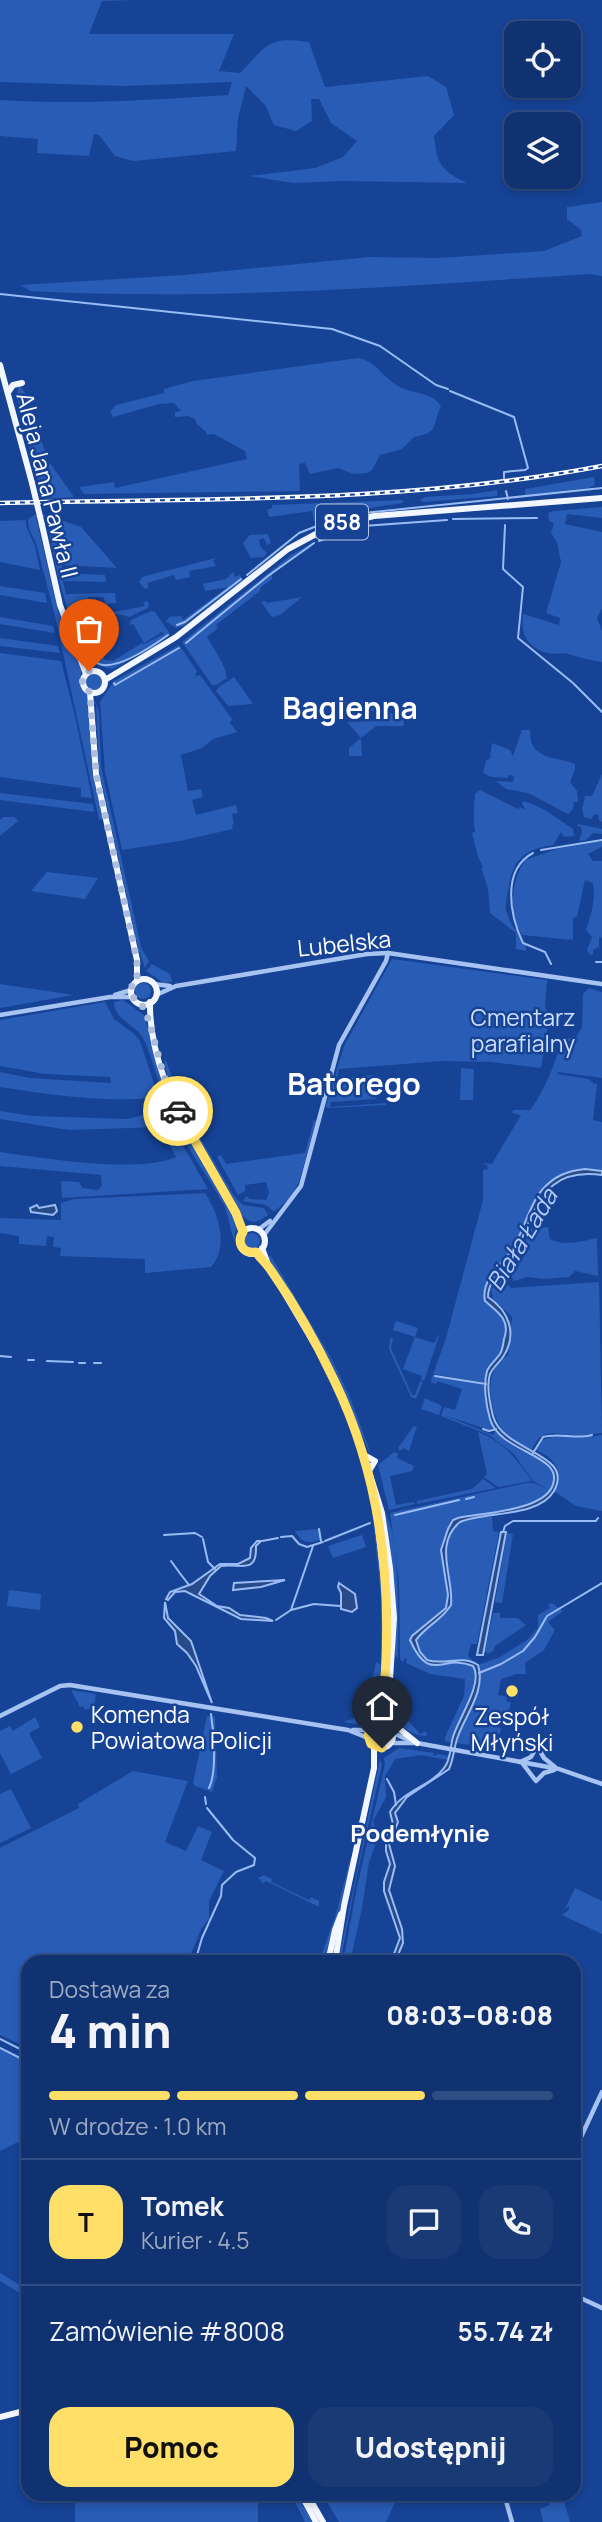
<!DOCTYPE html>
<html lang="pl">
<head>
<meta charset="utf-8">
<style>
  body { margin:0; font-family:Manrope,sans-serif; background:#193a75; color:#f1f3f6; height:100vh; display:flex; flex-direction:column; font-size:26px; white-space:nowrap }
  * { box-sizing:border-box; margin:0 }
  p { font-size:23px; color:#9caac3 }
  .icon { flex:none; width:38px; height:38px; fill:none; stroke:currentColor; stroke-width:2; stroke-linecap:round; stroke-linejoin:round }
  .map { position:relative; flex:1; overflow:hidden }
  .details { position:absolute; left:21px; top:1955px; width:560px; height:546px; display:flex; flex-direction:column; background:#103270; border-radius:21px; box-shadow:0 4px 10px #0003,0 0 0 2px #304d83 }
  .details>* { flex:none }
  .tools { position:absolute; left:504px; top:21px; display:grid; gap:14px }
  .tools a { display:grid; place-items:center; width:77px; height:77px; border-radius:14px; background:#103270; box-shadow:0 4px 10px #0003,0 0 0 2px #304d83; font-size:35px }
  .pin { position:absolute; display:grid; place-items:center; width:60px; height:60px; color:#fff; margin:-72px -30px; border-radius:50% 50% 50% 0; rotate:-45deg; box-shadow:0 0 7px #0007 }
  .pin .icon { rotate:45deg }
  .courier { position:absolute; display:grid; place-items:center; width:70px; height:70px; margin:-35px; border:5px solid #ffdf67; border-radius:50%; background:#fff; color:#222; box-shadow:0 2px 9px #0007 }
  .head em { font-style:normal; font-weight:800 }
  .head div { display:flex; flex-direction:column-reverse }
  .head { display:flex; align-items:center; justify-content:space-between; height:119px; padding:0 28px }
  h1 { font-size:46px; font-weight:800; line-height:52px }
  .bar { display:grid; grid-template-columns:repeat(4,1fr); gap:10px 7px; align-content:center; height:84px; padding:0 28px }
  .bar i { height:9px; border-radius:5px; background:#304d83 }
  .bar .on { background:#ffdf67 }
  .bar p { grid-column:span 4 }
  .line { display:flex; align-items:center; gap:18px; padding:0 28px; border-top:2px solid #304d83 }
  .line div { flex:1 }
  .round { display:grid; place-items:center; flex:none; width:74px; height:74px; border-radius:21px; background:#193a75 }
  .button { display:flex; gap:14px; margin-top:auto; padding:14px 28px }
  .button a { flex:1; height:80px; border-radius:21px; background:#ffdf67; color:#111; font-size:28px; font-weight:800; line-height:80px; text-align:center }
  .button a+a { background:#193a75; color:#f1f3f6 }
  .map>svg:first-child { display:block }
  .green { fill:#295cb5 }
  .water { fill:#284a88; stroke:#99bcf4; stroke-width:2 }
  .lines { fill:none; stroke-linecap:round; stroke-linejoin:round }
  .stream { stroke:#99bcf4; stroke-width:2 }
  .minor { stroke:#a7c3f2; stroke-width:4.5 }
  .major { stroke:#f1f6ff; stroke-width:6 }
  .rail-casing { stroke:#fff; stroke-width:4.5 }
  .rail { stroke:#164396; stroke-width:2; stroke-dasharray:5; stroke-linecap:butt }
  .major-bridge { stroke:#f1f6ff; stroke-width:6 }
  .done { stroke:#adbdda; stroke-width:7; stroke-dasharray:0 12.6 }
  .route { stroke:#ffdf67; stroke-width:9 }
  .poi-dot { fill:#ffdf67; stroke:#164396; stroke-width:2.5 }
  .labels { text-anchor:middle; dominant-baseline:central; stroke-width:5; stroke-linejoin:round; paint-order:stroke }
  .shield { fill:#164396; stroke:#b9c7e0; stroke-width:2 }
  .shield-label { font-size:21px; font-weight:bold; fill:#fff }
  .street-label { font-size:23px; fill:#fff; stroke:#164396 }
  .park-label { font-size:23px; fill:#cedffc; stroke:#164396 }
  .poi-label { font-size:23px; fill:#fff; stroke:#164396; text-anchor:start }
  .water-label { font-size:24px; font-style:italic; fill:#b3cdf8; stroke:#164396 }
  .neighbourhood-label { font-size:24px; font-weight:bold; fill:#fff; stroke:#164396 }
  .district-label { font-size:30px; font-weight:bold; fill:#fff; stroke:#164396 }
</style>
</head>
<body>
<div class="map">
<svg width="602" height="2522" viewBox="0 0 602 2522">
  <rect width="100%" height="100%" fill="#164396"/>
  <g class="green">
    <path d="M0,0H134L102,1L89,34H234L219,71L240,73C268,45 267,36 309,42L325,87L428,76L446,87L454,115L434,136C437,164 441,171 467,183L343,181L293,183L249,176L315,168L343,157L357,141L331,123L319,99H311L312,121L296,131L274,125L265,105L246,86L238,118L236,151L133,161L115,156L99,135L94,134L89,156L37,153L38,139L0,136V100C76,105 152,100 228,95L232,82L124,86L0,82Z"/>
    <path d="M602,202V276L589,274C403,286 216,301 30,291L21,285L184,275L370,257L439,258L544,251L582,236L581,230L567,219V207Z"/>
    <path d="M358,358C377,361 383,379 400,387C414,394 432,392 441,406C431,426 441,432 414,437L402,449L380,455L372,470L367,473L353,474L338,468L310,474L305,463L299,464L300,491L84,494L79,487L114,482L115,488L247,459L245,451L214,434L206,435L207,433L196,423L195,419L188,416L175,417V412L181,411L174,403L159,404L113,417L110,412L116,405L164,393V389L193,381Z"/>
    <path d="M19,385L25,393L47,457L45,474L50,463L74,497L42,499L17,397Z"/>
    <path d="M594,477L595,485L589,488L525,495V489Z"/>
    <path d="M497,490V496L423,502L420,500L424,497L473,494Z"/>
    <path d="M403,500V503L336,513L314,521L312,511L269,517L267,510L272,508V505Z"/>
    <path d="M602,507V518L567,514L565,524L602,532V608L597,618L602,631V662C589,660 581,658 569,654C562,652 554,655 547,653C527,648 520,633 523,614L559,625L560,618L546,613L561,562L557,542L551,533L554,523L549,521L548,513L554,511Z"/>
    <path d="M34,515H47L81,527L117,568L62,565L63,573L105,575L106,582L64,581L61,573L66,594L115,593L116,603L106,604L103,597H88L89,606H108L109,613L145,606L143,603L147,601L149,604L148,608L129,617C116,612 103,613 92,623L91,628L105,660L113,661L142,643L144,644L164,634L162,632L144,643L133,624L129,625L131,620L151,611L155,612L170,634L154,647L112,669L93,664C65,618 56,569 46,517H36L58,611L82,668L80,683L89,698L92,770L103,819L99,820L56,620L36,543L29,529L28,519Z"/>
    <path d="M26,520V526L35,546L40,570L0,562V521Z"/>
    <path d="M268,534L271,543L267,545L264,538L259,540L260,546L267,553L264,557L251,558L243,543L250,535Z"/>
    <path d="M316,541L315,544L272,574V579L260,588V591L216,625L218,628L207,637C214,650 225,663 227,678L216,685H212L182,642L291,555Z"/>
    <path d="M216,558L213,561L216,566L189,571L190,577L176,580L174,575L147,583L149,587L145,589L139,582L142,577Z"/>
    <path d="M233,572L235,577L240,575L243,580L183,626L176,628L166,621L169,617L181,616L183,620L228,587L205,591L203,584L226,579Z"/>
    <path d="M0,586L45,593L47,603L0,595Z"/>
    <path d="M302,597L280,615L272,617L261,602L266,601L267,603Z"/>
    <path d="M0,617L53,626L55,633L0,624Z"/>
    <path d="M0,638L58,646L60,653L0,646Z"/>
    <path d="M179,645L197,671L195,676L200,675L232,719L230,723L237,732L213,739L202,748L181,755L188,791L201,789L203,797L192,800L196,815L236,805L238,813L232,814L234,824L232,825L233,829L180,841L122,850L105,772L100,702L114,681Z"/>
    <path d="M0,653L61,661L75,716L92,798L81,797V788L0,777Z"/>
    <circle cx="94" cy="682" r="8"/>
    <path d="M234,677L253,704L228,706L216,691L219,687Z"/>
    <path d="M374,701L375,711L339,713L330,703Z"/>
    <path d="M96,704L99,712L101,767L141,947L149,961L145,968L138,948L99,770Z"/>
    <path d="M403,713L404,726H376L361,738L362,756H349V748L361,738L347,722L379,721V714Z"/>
    <path d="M522,730H530C531,734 530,737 531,741C536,760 562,758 575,764V769L570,782L577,791L578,802H574L573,809L568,814L528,793L506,789L496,781L513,782L514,776L508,775V778L492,777L483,773L486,760L490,759L492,743L510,750L513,756Z"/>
    <path d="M602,774V822L599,820L598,814L594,815L591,819L584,817L582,809L585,796H592Z"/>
    <path d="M480,790L518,809L520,807L526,810L522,804L523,801C543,806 556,818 573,829L574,836L564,837L561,832L553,845C523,849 512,861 508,891C507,898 504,905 507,913C511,926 519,934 526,945V951L516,949V933L490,913L488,888L481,868L483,867L478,857L472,833L475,832C473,820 474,806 475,794Z"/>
    <path d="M0,793L93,804L94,812L0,800Z"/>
    <path d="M3,817H14L18,821L0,836V820Z"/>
    <path d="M578,824L602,829V834L593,833L586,840L579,841L582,832L581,827L577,826Z"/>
    <path d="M602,841V847L588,854L593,861H602V938L599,937V947L593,950V954L590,955L587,950L592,937L586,930C591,915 596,899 593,883L585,880L577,917L573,918V940L522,935C508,914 511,881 525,860L557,849Z"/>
    <path d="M47,872L98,878L85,899L31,891Z"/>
    <path d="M392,959L547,980L545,1008L550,1014L541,1068L491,1062L443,1061L339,1069L337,1079L375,1075L376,1099L331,1102L330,1107L386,1103V1105L327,1108L326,1106L344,1046Z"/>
    <path d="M152,964L170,974L172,982L164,983L146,971Z"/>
    <circle cx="143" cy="991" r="8"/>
    <path d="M0,984L74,995L0,1008Z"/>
    <path d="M589,988L602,992V1078L558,1072L557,1074L589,1079L594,1084H597L593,1120L602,1122V1171L585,1169L564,1173L541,1190L511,1250L488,1280L484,1299L501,1314L507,1327L502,1351L487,1371L486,1383L433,1374L446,1338L483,1200V1170L488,1169L487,1165L483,1163L492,1164L521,1115L512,1113L513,1110H530C540,1099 561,1054 560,1040L576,1037L582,1027L583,994Z"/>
    <path d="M123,1000L144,1015L171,1103L186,1134L237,1223L234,1240C230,1230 229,1217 224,1205C207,1174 184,1145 170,1113C159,1090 155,1065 145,1042C139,1025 114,1021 114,1002Z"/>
    <path d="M105,1002L114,1019L134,1034L140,1041L163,1111L208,1189L62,1198L61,1181L79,1182L82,1188L98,1190L102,1185L101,1175L0,1166V1152C43,1158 137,1174 176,1157L160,1127L69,1130L0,1119V1111L32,1116L126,1119L137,1117L150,1111L147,1104L153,1102L152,1098C100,1102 51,1095 0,1087V1072L30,1078L111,1083L110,1077L45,1074L0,1066V1020Z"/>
    <path d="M165,1059L189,1119L234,1196L243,1205L264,1208L268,1215C260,1221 253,1225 245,1218C228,1205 160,1078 165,1059Z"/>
    <path d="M461,1068L474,1069L473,1100H460Z"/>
    <path d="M314,1120L316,1121L299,1182L290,1198L274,1212L266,1205L243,1201L246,1196L250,1199L266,1200L269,1193L266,1182L245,1185V1191L238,1195L217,1157L221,1155L226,1164L305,1153Z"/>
    <path d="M205,1193C219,1214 229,1247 211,1267L145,1273V1259L60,1256L61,1248L53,1247L54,1237L47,1236L46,1246L19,1244V1236L0,1233V1218L61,1220V1203L74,1199Z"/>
    <path d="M548,1227L550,1239C564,1247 582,1241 597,1238L598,1276L575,1271L569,1277L545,1279L527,1277L514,1281L510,1274L525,1255L527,1229Z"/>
    <circle cx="252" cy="1241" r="8"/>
    <path d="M271,1256L331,1358L349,1395L373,1459L324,1355L268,1257Z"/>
    <path d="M507,1271L506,1283L511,1288L599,1282L602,1433C596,1433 590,1435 584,1436C564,1438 542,1422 532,1450C523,1445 511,1440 504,1432C492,1418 485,1382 496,1367C499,1362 504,1358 508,1355L512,1317L493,1299L491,1290L502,1272Z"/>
    <path d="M396,1321L418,1328L415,1337L434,1343L440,1333L424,1381L421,1380L422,1376L403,1369L415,1337L393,1330Z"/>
    <path d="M390,1338L393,1339L391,1348L412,1395H415L420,1381L423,1382L416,1399L411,1397L389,1349Z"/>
    <path d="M432,1375L486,1385L489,1415L493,1427L489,1430L444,1415L493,1435L495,1431C504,1440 514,1447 526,1453C533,1456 540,1457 546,1462C551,1466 555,1474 554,1481C550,1511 481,1513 458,1518L450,1525L441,1550L448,1595L446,1608L412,1636C410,1649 420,1655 428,1664L465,1663L476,1669L472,1693L452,1743L445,1741V1737L464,1696L465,1679L430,1674L406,1663L407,1659L405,1658L403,1662L400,1659L399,1582L390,1513L526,1483H534L548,1489L533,1481L514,1454L489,1435L441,1416L444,1407L455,1410L462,1389L437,1381L436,1384L431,1382Z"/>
    <path d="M425,1398L442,1406L439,1415L421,1409Z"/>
    <path d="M417,1426L409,1451L403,1448L400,1451L398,1448L413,1427Z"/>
    <path d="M478,1432C504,1442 517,1459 532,1481L498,1487L484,1477L487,1474Z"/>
    <path d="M561,1435L584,1438L602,1435V1511L576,1506L554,1491C563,1470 556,1459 536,1450L541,1440Z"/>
    <path d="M394,1452L398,1454L397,1458L414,1466L412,1471L390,1476L396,1505L414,1502L415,1504L389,1510L378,1465Z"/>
    <path d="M483,1479L496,1488L417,1504V1501L472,1489Z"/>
    <path d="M386,1514C401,1542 398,1625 398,1659L395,1654V1617Z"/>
    <path d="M492,1516L493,1531L499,1532L477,1644H471L468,1656L475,1663C452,1651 423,1679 416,1640L426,1628L449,1610L452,1599L444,1549L454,1528L466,1519Z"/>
    <path d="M375,1517L384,1597V1650L381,1654V1597L373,1518Z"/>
    <path d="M318,1529L321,1540C308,1544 301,1543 295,1531Z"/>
    <path d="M507,1533L513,1534L502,1603L495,1602Z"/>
    <path d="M362,1535L366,1547L333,1558L328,1546Z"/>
    <path d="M9,1590L41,1594L40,1610L7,1606Z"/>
    <path d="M552,1603L563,1611L548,1622L555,1630L544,1650L525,1663L526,1674H516L501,1679L498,1695L507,1697L506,1701L511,1703L507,1715L500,1713L495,1720L499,1723L497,1727L501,1728L500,1734L493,1732L484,1741L495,1743L494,1749L477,1746L478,1741L472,1739L468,1745L457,1743L456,1739C466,1718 486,1689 478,1665L500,1657L527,1640L538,1628V1615L550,1608L548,1605Z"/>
    <path d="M493,1613H500V1618H518L526,1625L495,1646L493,1651L488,1654L485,1651Z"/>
    <path d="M376,1662L381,1665L376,1716L361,1709L365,1708L361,1706L363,1697L367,1698L368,1695L366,1691L363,1694L365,1681H372Z"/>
    <path d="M71,1690L96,1694L94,1707L85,1710L83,1706L80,1707Z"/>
    <path d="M361,1710L374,1717L362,1725L343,1722L355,1718Z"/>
    <path d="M207,1716L215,1717L217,1777L212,1792L195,1786L193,1783Z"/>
    <path d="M398,1716L405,1717L420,1734L426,1731L427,1736C415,1736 400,1729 398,1716Z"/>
    <path d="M35,1717L40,1727L29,1733L42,1758L11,1774L0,1753V1731L10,1726L13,1731Z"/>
    <circle cx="380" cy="1736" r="9"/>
    <path d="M399,1748L434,1753L433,1756L438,1754L450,1756L448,1760L421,1755L395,1759L385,1776L386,1797L373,1821L378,1837L369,1862L362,1908L350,1962H343L357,1887L385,1764L384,1758Z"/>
    <path d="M380,1759L382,1765L358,1870L341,1958H339Z"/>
    <path d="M133,1771L188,1781L165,1842L186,1851L198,1826L212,1832L201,1860L224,1871L209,1901V1919L201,1929L188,1962H28V2048L0,2035V1848L79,1808L78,1804Z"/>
    <path d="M11,1789L31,1828L0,1843V1794Z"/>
    <path d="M351,1856C350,1889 333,1923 326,1955L321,1956L336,1914Z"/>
    <path d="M264,1875L272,1879L271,1882L309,1900L311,1897L319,1901V1907L266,1881L262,1884L261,1880L258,1878Z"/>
    <path d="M575,1888L602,1901V1934L562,1915L569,1910V1906L565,1909Z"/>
    <path d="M0,2049L28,2063V2137L0,2151Z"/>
    <path d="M0,2273L28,2290V2298L0,2281Z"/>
    <rect x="75" y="2494" width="183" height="28"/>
    <path d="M291,2494H297L312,2522H305Z"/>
    <path d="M322,2494H399L386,2522H339Z"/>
    <path d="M553,2494H562L570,2522H543L540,2509L549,2505Z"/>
  </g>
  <g class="water">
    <path d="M585,1169L602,1171V1175C557,1169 543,1190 526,1228C523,1235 522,1241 518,1247C508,1263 488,1278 488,1297C509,1311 518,1334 503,1357C499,1363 493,1367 490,1374C486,1386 490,1404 493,1416C503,1453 575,1452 554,1491C538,1518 485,1511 460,1522C433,1544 454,1577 451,1605C442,1620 426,1626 416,1640L420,1652L427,1660C445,1666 461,1654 478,1665C486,1690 466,1714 458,1736C454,1746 454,1758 449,1769L407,1797L395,1813L398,1822L389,1844L395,1866L389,1890L402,1929L403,1943L395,1962H391L400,1938L384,1891V1882L390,1864L386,1851V1836L393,1824L390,1812C403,1790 430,1787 444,1768C451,1760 450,1747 453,1737C458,1719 484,1683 473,1666C443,1653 430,1685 410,1640L412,1636L446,1608L448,1595L441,1550L448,1529L453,1520L458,1518C481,1513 541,1511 552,1487C567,1454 500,1454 490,1419C486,1405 483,1385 487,1371C490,1364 496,1360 500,1354C503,1349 503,1344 504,1339C511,1320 498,1312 485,1301C481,1282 498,1266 509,1254C522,1238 529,1204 542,1190C554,1176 567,1171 585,1169Z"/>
    <path d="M37,1205L39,1208L55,1205L57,1211L53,1215L31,1212L30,1208Z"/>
    <path d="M501,1532H506L483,1655H477Z"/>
    <path d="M257,1541H261L256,1546C257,1575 241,1563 221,1566L210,1576L199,1594L217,1606L229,1608L240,1615L266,1618L273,1621L241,1619L185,1591L175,1592L168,1600L166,1599L170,1592L192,1584L220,1564H238L250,1558L251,1548Z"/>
    <path d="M285,1580L261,1587L233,1590L234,1583Z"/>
    <path d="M339,1583L355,1594L357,1608L352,1612L341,1609V1593L338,1587Z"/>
    <path d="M165,1602L168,1618L191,1641L212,1703L196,1666L187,1653L177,1644L175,1631L164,1618Z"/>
  </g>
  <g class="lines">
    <g class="stream">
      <path d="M0,294L332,329L380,346L436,385L448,389"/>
      <path d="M450,391L514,417L528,468L525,470L504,472V478"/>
      <path d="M506,491L508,499"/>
      <path d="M453,519L537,518"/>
      <path d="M505,525L503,569L523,587L518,638L573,683L602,712"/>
      <path d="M319,541L363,526L447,520"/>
      <path d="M247,575L299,533L345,515L602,488"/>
      <path d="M177,625L185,622L241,579"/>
      <path d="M81,638C85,646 90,658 96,662C112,675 154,645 168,635"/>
      <path d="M186,643L268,576L314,543"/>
      <path d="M114,683L115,685L179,648"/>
      <path d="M541,850L602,840"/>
      <path d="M533,853C501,870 510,916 523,943L545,952L551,964"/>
      <path d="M596,962H602"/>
      <path d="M0,1356L11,1357"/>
      <path d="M28,1360H34"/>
      <path d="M47,1361L73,1362"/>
      <path d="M79,1363H85"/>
      <path d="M94,1363H101"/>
      <path d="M435,1376L486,1384"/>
      <path d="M483,1429L489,1431L496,1429"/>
      <path d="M533,1453L543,1437C559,1432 576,1440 592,1435"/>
      <path d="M466,1499L474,1497"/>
      <path d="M395,1515L459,1500"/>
      <path d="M319,1529L321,1541"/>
      <path d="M503,1532L505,1526L513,1521H596L598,1518"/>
      <path d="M164,1535L195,1533L202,1537"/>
      <path d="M281,1537L292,1536L299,1544L307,1547L323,1542"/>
      <path d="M203,1539L208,1562L215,1569"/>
      <path d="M262,1541L278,1538"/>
      <path d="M325,1541L370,1523"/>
      <path d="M171,1561C178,1571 181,1575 189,1585"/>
      <path d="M291,1610L314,1604L340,1606"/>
      <path d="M276,1620L291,1610L313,1546"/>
      <path d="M479,1673L501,1664L523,1651L535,1637L547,1616L602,1583"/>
      <path d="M387,1779L394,1792L396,1805"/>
      <path d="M209,1788C217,1772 214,1733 211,1714"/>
      <path d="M205,1797L206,1804"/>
      <path d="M195,1962L202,1938L221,1896L222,1885L236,1872L254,1865L255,1858L233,1840L207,1808"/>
      <path d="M0,2039L24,2051"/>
      <path d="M0,2048L28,2062"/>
    </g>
    <g class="minor">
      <path d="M154,984L170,986"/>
      <path d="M115,995L131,990"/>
      <path d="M156,995L176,986L367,954L388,953L602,984"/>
      <path d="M0,1015L110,997H132"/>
      <path d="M259,1229L270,1221"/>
      <path d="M264,1235L301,1186L339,1045L386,961L388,953"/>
      <path d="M0,1716L60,1686L70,1685L348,1730L368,1738"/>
      <path d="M353,1730H370"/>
      <path d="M393,1733L413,1742"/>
      <path d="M391,1743H417L559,1769L602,1784"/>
      <path d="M537,1746L544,1758L555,1767"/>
      <path d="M520,1762L531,1757L537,1746"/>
      <path d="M523,1764L536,1781L544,1773L554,1770"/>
      <path d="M574,2152L602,2092"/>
      <path d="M574,2295L602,2308"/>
      <path d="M504,2494L512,2522"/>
    </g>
    <g class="major">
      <path d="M0,365L32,483"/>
      <path d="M9,391L13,385L22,383"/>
      <path d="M42,525L60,605L86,674"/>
      <circle cx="94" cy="682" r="11"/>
      <path d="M105,680L176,637L288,549L329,527L374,516L602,498"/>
      <path d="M90,692L96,774L137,960V980"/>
      <circle cx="144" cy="992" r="13"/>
      <path d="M150,1002C149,1054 173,1107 199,1151C214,1177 232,1203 243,1232"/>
      <circle cx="252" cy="1241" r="13"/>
      <path d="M262,1248L269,1267L318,1350L340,1393L361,1446L382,1513L390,1568L394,1618L387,1725"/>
      <path d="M366,1456L375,1461L369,1471"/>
      <path d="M375,1500L387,1606L384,1690L379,1724"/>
      <path d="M392,1707L396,1726L417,1743"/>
      <circle cx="381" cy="1736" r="12"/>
      <path d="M328,1962L335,1930L341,1914"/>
      <path d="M335,1962L344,1906L374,1768V1746"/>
      <path d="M0,2417L28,2410"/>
      <path d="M301,2494L316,2522"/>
      <path d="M307,2494L323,2522"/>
    </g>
    <defs>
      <path id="rail" d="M0,503C200,498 404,504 602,466"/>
    </defs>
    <use href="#rail" class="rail-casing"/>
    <use href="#rail" class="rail"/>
    <path class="major-bridge" d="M32,483L42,525"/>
  </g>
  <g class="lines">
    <path class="done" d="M89,671C80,677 80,687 90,692L96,774L137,960V981L132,986L131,995L144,1008L150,1024L163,1073L178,1111"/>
    <path class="route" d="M178,1111L236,1213L243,1232C236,1243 243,1254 256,1252C260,1258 266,1263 270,1269C294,1303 316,1342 334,1380C384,1483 394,1599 382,1712L379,1724L372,1727L368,1735L371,1744L382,1748"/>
  </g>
  <g class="poi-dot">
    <circle cx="512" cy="1691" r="7"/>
    <circle cx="77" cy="1727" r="7"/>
  </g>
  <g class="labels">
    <rect class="shield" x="316" y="504.5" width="52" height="35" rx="5"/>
    <g class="shield-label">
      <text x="342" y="522">858</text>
    </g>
    <g class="street-label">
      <text transform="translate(48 485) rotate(76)">Aleja Jana Pawła II</text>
      <text transform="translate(344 943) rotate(-6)">Lubelska</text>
    </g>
    <g class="park-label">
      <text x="523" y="1017">Cmentarz<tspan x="523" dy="26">parafialny</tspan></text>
    </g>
    <g class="poi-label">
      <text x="91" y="1714">Komenda<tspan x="91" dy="26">Powiatowa Policji</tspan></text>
      <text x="512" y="1716" text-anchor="middle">Zespół<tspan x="512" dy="26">Młyński</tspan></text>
    </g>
    <g class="water-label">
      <text transform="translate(521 1239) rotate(-59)">Biała Łada</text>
    </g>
    <g class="neighbourhood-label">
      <text x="420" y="1832">Podemłynie</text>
    </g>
    <g class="district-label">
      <text x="350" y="707">Bagienna</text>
      <text x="354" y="1083">Batorego</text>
    </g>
  </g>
</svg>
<div class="tools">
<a><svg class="icon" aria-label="locate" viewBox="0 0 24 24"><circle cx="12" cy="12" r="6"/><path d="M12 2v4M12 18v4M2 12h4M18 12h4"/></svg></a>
<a><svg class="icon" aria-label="layers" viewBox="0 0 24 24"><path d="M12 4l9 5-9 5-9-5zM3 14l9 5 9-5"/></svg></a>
</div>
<div class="pin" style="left:89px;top:671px;background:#ea580c"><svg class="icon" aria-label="bag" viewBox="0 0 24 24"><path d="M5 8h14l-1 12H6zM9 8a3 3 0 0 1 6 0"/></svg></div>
<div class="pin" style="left:382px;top:1748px;background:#1f2937"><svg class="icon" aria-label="home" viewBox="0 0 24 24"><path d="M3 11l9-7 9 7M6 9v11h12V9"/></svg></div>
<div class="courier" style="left:178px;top:1111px"><svg class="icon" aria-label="car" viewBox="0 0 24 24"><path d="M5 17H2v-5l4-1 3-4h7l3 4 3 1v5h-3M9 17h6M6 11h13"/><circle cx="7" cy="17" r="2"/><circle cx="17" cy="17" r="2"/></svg></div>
<section class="details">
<div class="head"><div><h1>4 min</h1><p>Dostawa za</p></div><em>08:03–08:08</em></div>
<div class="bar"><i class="on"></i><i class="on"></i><i class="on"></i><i></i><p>W drodze · 1.0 km</p></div>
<div class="line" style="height:126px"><b class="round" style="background:#ffdf67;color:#111">T</b><div><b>Tomek</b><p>Kurier · 4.5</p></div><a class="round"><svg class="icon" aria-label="chat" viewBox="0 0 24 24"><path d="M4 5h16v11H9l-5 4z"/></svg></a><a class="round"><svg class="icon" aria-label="phone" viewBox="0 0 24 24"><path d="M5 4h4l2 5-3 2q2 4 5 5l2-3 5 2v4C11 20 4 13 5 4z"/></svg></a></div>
<div class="line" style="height:91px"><div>Zamówienie #8008</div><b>55.74 zł</b></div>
<div class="button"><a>Pomoc</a><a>Udostępnij</a></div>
</section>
</div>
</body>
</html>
